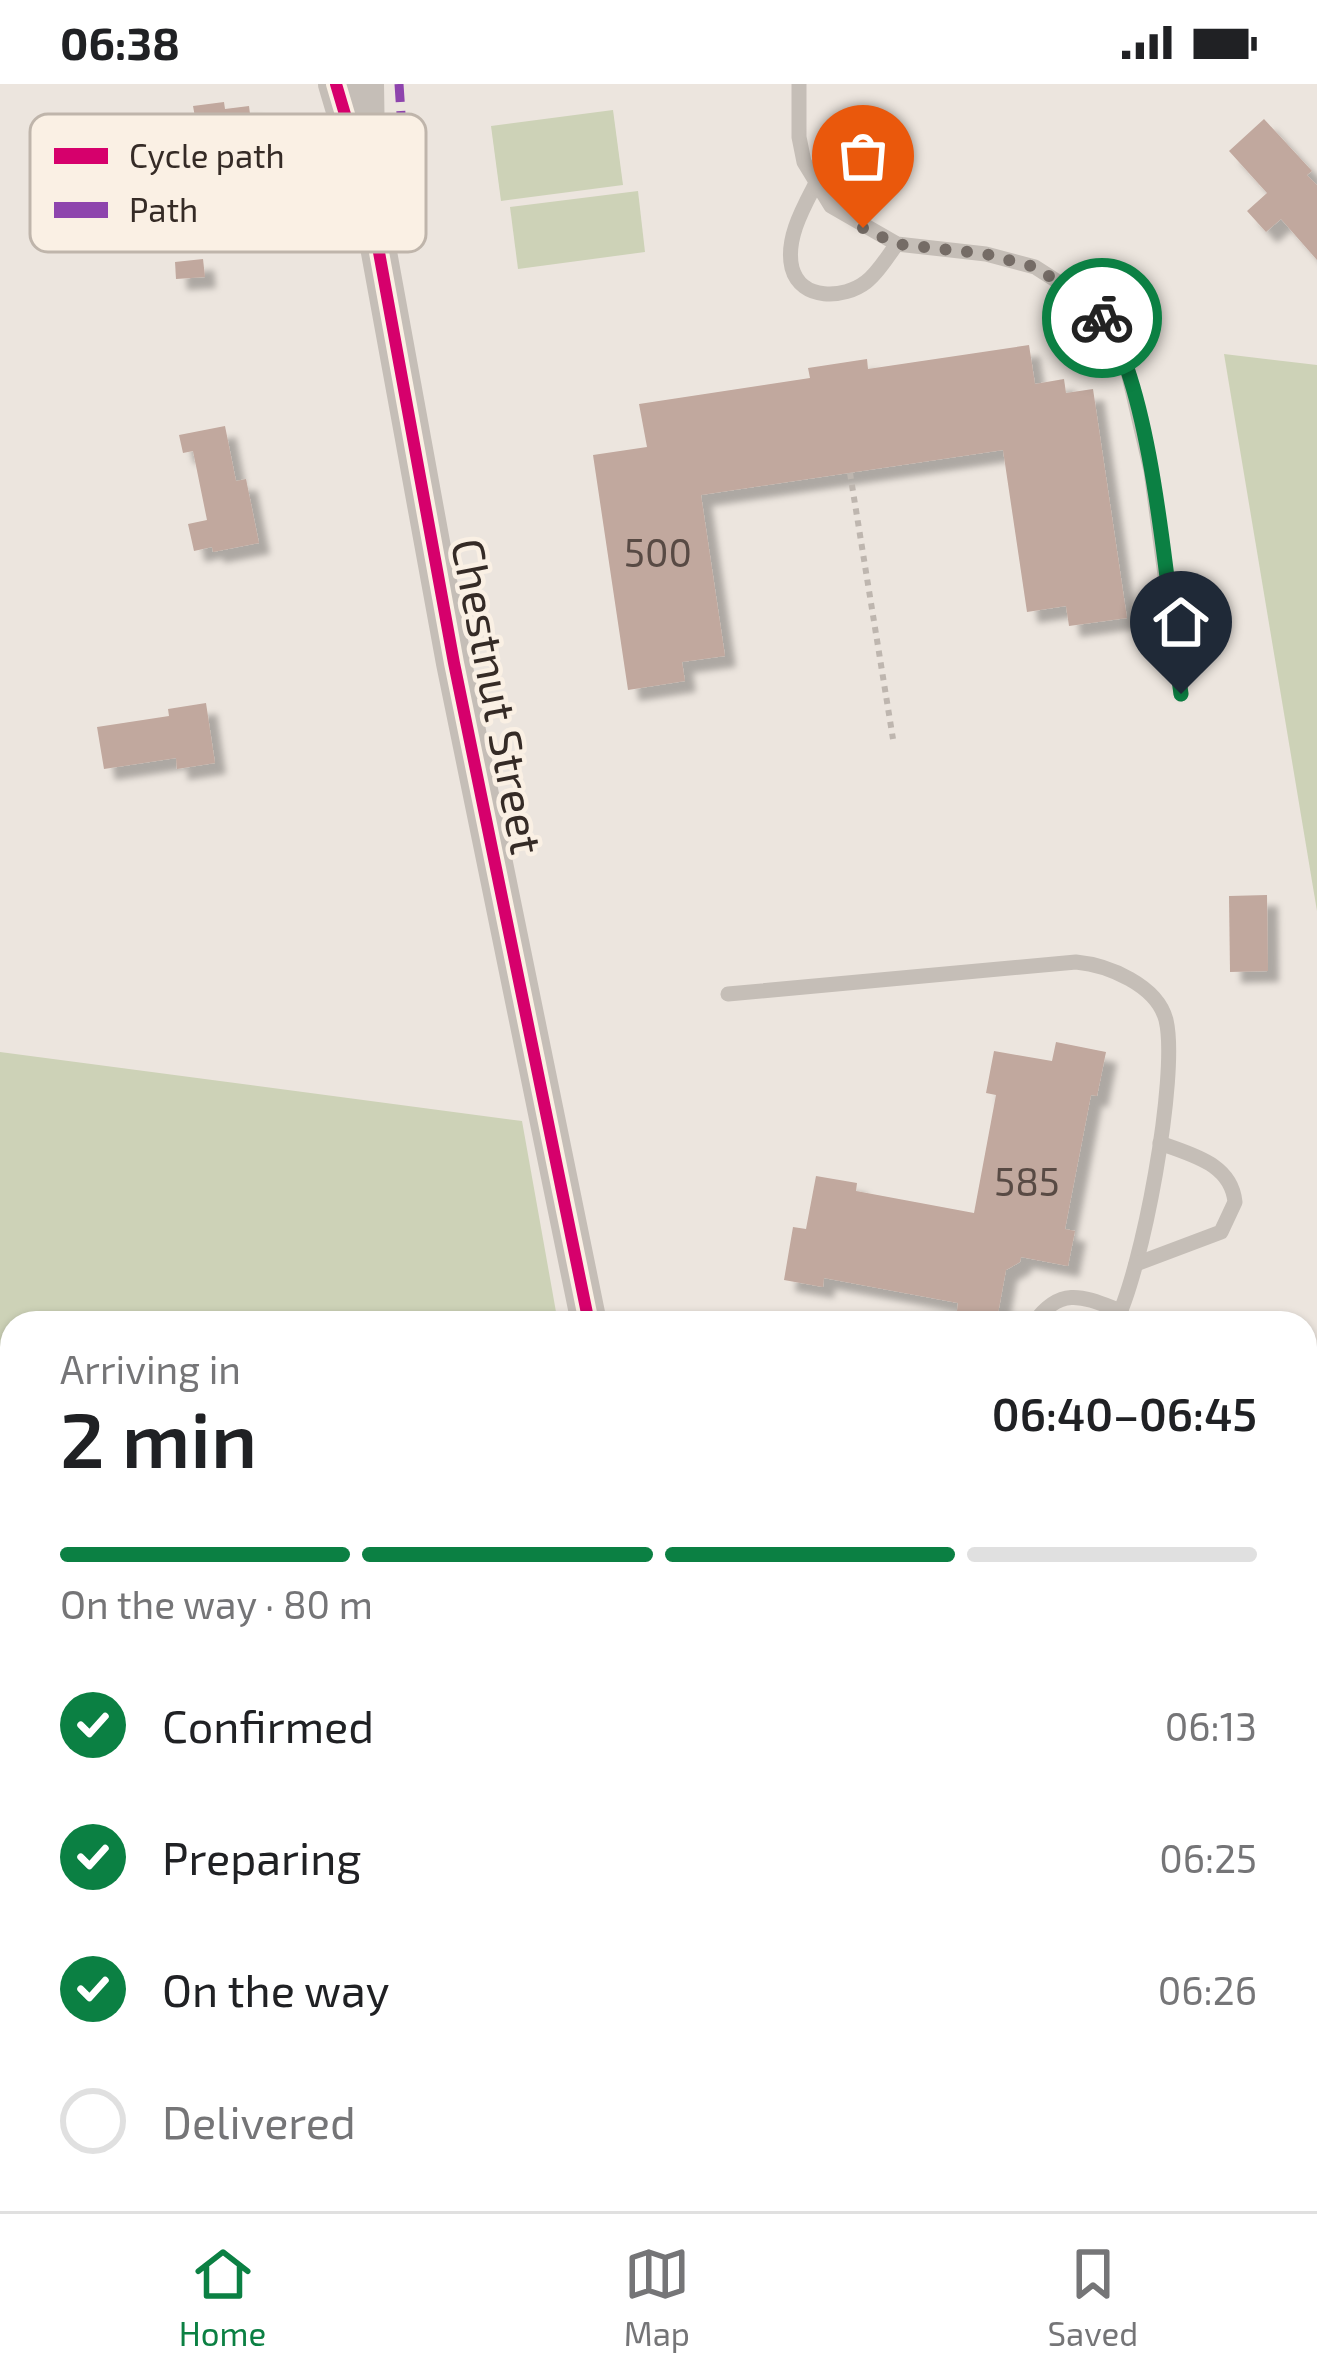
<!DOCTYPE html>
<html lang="en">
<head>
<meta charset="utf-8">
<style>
  body { margin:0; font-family:"Exo 2",sans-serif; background:#f2f2f2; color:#202124; height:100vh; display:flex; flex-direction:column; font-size:45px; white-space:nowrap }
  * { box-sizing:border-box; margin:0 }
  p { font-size:39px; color:#757577 }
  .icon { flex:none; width:66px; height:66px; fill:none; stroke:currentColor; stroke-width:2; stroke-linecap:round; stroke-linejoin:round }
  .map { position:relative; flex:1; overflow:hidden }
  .side { position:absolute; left:0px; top:1227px; width:1317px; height:900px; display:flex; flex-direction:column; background:#fff; border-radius:36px 36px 0 0; box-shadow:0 3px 9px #0004 }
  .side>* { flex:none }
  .pin { position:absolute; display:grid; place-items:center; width:102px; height:102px; color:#fff; margin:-123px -51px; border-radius:50% 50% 50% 0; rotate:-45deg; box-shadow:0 0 12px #0007 }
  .pin .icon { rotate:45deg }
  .courier { position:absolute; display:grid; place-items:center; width:120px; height:120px; margin:-60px; border:9px solid #0b8043; border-radius:50%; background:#fff; color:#222; box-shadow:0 3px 15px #0007 }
  .summary em { font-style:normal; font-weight:600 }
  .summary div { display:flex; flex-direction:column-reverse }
  .summary { display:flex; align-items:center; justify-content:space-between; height:204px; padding:0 60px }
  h1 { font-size:78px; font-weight:600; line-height:90px }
  .bar { display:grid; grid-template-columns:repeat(4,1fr); gap:18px 12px; align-content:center; height:144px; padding:0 60px }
  .bar i { height:15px; border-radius:9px; background:#e0e0e0 }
  .bar .selected { background:#0b8043 }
  .bar p { grid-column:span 4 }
  ol { padding:0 60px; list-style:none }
  li { display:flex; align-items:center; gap:36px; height:132px }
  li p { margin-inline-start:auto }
  li .icon { padding:12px; border-radius:50%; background:#0b8043; color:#fff; stroke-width:4 }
  li:last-child { color:#757577 }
  li i { width:66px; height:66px; border:6px solid #e0e0e0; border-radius:50% }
  .status { display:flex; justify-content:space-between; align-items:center; height:84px; padding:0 60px; background:#fff; direction:ltr }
  .status svg { height:33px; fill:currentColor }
  .dock { display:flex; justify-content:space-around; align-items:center; height:168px; border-top:3px solid #e0e0e0; background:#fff; font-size:33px; color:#757577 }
  .dock a { display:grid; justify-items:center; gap:6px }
  .dock .selected { color:#0b8043 }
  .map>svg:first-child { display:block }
  .green { fill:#cdd2b7 }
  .building { fill:#c1a89e; filter:url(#shadow) }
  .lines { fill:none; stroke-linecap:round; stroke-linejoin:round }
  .path { stroke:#beb6af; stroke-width:6; stroke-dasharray:6 6; stroke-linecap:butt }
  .service { stroke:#c5beb7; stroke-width:15 }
  .tertiary { stroke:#c5beb7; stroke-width:36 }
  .quiet { stroke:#8e44ad; stroke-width:9; stroke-dasharray:18 9; stroke-linecap:butt }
  .cycleway-casing { stroke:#faf0e4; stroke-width:20 }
  .cycleway { stroke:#d6006c; stroke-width:12 }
  .done { stroke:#756c66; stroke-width:12; stroke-dasharray:0 21.6 }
  .route { stroke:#0b8043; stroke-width:15 }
  .labels { text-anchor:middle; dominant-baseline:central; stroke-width:9; stroke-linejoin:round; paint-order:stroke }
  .number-label { font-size:39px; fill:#584a44 }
  .street-label { font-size:45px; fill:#352b26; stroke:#faf0e4 }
  .key { fill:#faf0e4; stroke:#bfb5ab; stroke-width:3 }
  .key-label { font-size:33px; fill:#352b26 }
</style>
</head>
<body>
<div class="status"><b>06:38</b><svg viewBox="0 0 49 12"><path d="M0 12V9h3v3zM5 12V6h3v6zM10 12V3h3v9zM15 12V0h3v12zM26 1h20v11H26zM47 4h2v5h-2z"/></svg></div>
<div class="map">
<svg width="1317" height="2127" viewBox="0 0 1317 2127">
  <defs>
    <filter id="shadow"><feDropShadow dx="11" dy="11" stdDeviation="3" flood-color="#0004"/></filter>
  </defs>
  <rect width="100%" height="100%" fill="#ece5de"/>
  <g class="green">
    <path d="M613,26L623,101L501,117L491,42Z"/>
    <path d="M638,107L645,168L518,185L510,123Z"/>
    <path d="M1224,270L1317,281V827Z"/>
    <path d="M0,968L522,1037L558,1239H12V2115H791L794,2127H0Z"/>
  </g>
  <g class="building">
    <path d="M224,18L225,25L249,22L255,70L177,81L176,74L139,79L134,41L195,33L193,22Z"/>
    <path d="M1264,35L1312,87L1307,91L1317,101V176L1281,135L1266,148L1247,127L1267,109L1229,67Z"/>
    <path d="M203,175L205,193L176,195L175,178Z"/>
    <path d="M1029,261L1035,300L1064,295L1066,309L1093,305L1127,534L1069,542L1066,522L1027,528L1003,366L701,411L725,572L682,578L685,597L628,606L593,371L647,363L639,320L810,294L808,284L867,275L868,285Z"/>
    <path d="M225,342L236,397L246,395L259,459L213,468L212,463L194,467L188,440L207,436L193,367L183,369L179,351Z"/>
    <path d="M206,619L215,679L177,685L176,674L104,685L97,643L169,632L168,625Z"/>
    <path d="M1267,811L1268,887L1230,888L1229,812Z"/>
    <path d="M1056,958L1106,968L1097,1012L1091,1011L1065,1145L1075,1147L1068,1182L1021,1173L1020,1178L1006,1186L997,1235L957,1227L958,1219L824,1194L823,1203L784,1196L793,1143L806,1145L816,1092L857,1099L856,1107L974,1129L996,1011L986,1009L994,967L1052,977Z"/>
  </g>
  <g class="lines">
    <path class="path" d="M850,389L893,655"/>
    <g class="service">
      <path d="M799,0V53L804,78L831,122L897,160L986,170L1035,183L1088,217L1108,240L1126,279L1151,387L1181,610"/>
      <path d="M815,101C803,124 785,156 792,184C801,217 844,215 866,198C878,189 887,173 897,160"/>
      <path d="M728,910L1076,878C1108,881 1157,901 1166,936C1179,991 1142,1189 1115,1239"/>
      <path d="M1136,1180L1221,1148L1235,1118C1231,1079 1191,1071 1160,1059"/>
      <path d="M1034,1239C1061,1201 1084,1213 1121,1227"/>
      <path d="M1305,1502L1308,1535L1305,1555"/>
    </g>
    <g class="tertiary">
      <path d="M336,0L368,108L454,579L589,1239"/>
      <path d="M366,0L367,62"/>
      <path d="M823,2115L826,2127"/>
    </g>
    <g class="quiet">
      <path d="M399,0L406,104"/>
      <path d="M0,1501L12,1506"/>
      <path d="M314,2127L318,2115"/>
    </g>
    <defs>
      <path id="cycleway" d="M336,0L368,108L454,579L589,1239"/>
    </defs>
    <use href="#cycleway" class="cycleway-casing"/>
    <use href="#cycleway" class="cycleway"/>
  </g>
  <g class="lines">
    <path class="done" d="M863,144L897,160L986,170L1035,183L1088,217L1102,234"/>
    <path class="route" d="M1102,234C1153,297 1169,524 1181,610"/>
  </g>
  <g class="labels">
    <g class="number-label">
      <text x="658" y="467">500</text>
      <text x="1027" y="1096">585</text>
    </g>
    <g class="street-label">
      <text transform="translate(499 612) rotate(79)">Chestnut Street</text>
    </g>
  </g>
  <rect x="30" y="30" width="396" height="138" rx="18" class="key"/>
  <rect x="54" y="64" width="54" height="16" fill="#d6006c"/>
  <rect x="54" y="118" width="54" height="16" fill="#8e44ad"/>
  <g class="key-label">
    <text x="129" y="84">Cycle path</text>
    <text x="129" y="138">Path</text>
  </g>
</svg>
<div class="pin" style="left:863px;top:144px;background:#ea580c"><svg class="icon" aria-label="bag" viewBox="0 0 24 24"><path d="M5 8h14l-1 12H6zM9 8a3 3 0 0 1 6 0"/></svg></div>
<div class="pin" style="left:1181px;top:610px;background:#1f2937"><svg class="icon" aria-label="home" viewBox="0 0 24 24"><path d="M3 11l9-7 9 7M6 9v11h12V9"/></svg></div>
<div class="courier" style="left:1102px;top:234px"><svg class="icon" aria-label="bike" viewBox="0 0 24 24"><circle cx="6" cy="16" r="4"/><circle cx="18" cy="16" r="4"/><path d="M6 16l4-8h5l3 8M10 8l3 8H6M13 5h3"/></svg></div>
<section class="side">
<div class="summary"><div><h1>2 min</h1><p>Arriving in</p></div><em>06:40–06:45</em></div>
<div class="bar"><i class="selected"></i><i class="selected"></i><i class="selected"></i><i></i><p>On the way · 80 m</p></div>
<ol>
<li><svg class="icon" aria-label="check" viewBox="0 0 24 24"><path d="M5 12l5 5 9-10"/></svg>Confirmed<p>06:13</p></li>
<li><svg class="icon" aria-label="check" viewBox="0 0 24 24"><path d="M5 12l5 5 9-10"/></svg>Preparing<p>06:25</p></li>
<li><svg class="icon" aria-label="check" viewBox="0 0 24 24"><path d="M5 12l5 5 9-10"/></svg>On the way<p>06:26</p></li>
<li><i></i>Delivered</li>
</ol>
</section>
</div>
<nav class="dock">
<a class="selected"><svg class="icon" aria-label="home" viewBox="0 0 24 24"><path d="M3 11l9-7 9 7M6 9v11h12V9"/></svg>Home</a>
<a><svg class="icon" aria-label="map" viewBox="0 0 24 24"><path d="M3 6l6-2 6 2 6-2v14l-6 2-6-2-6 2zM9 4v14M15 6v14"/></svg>Map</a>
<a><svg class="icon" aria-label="saved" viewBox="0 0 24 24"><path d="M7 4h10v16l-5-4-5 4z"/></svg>Saved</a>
</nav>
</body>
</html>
